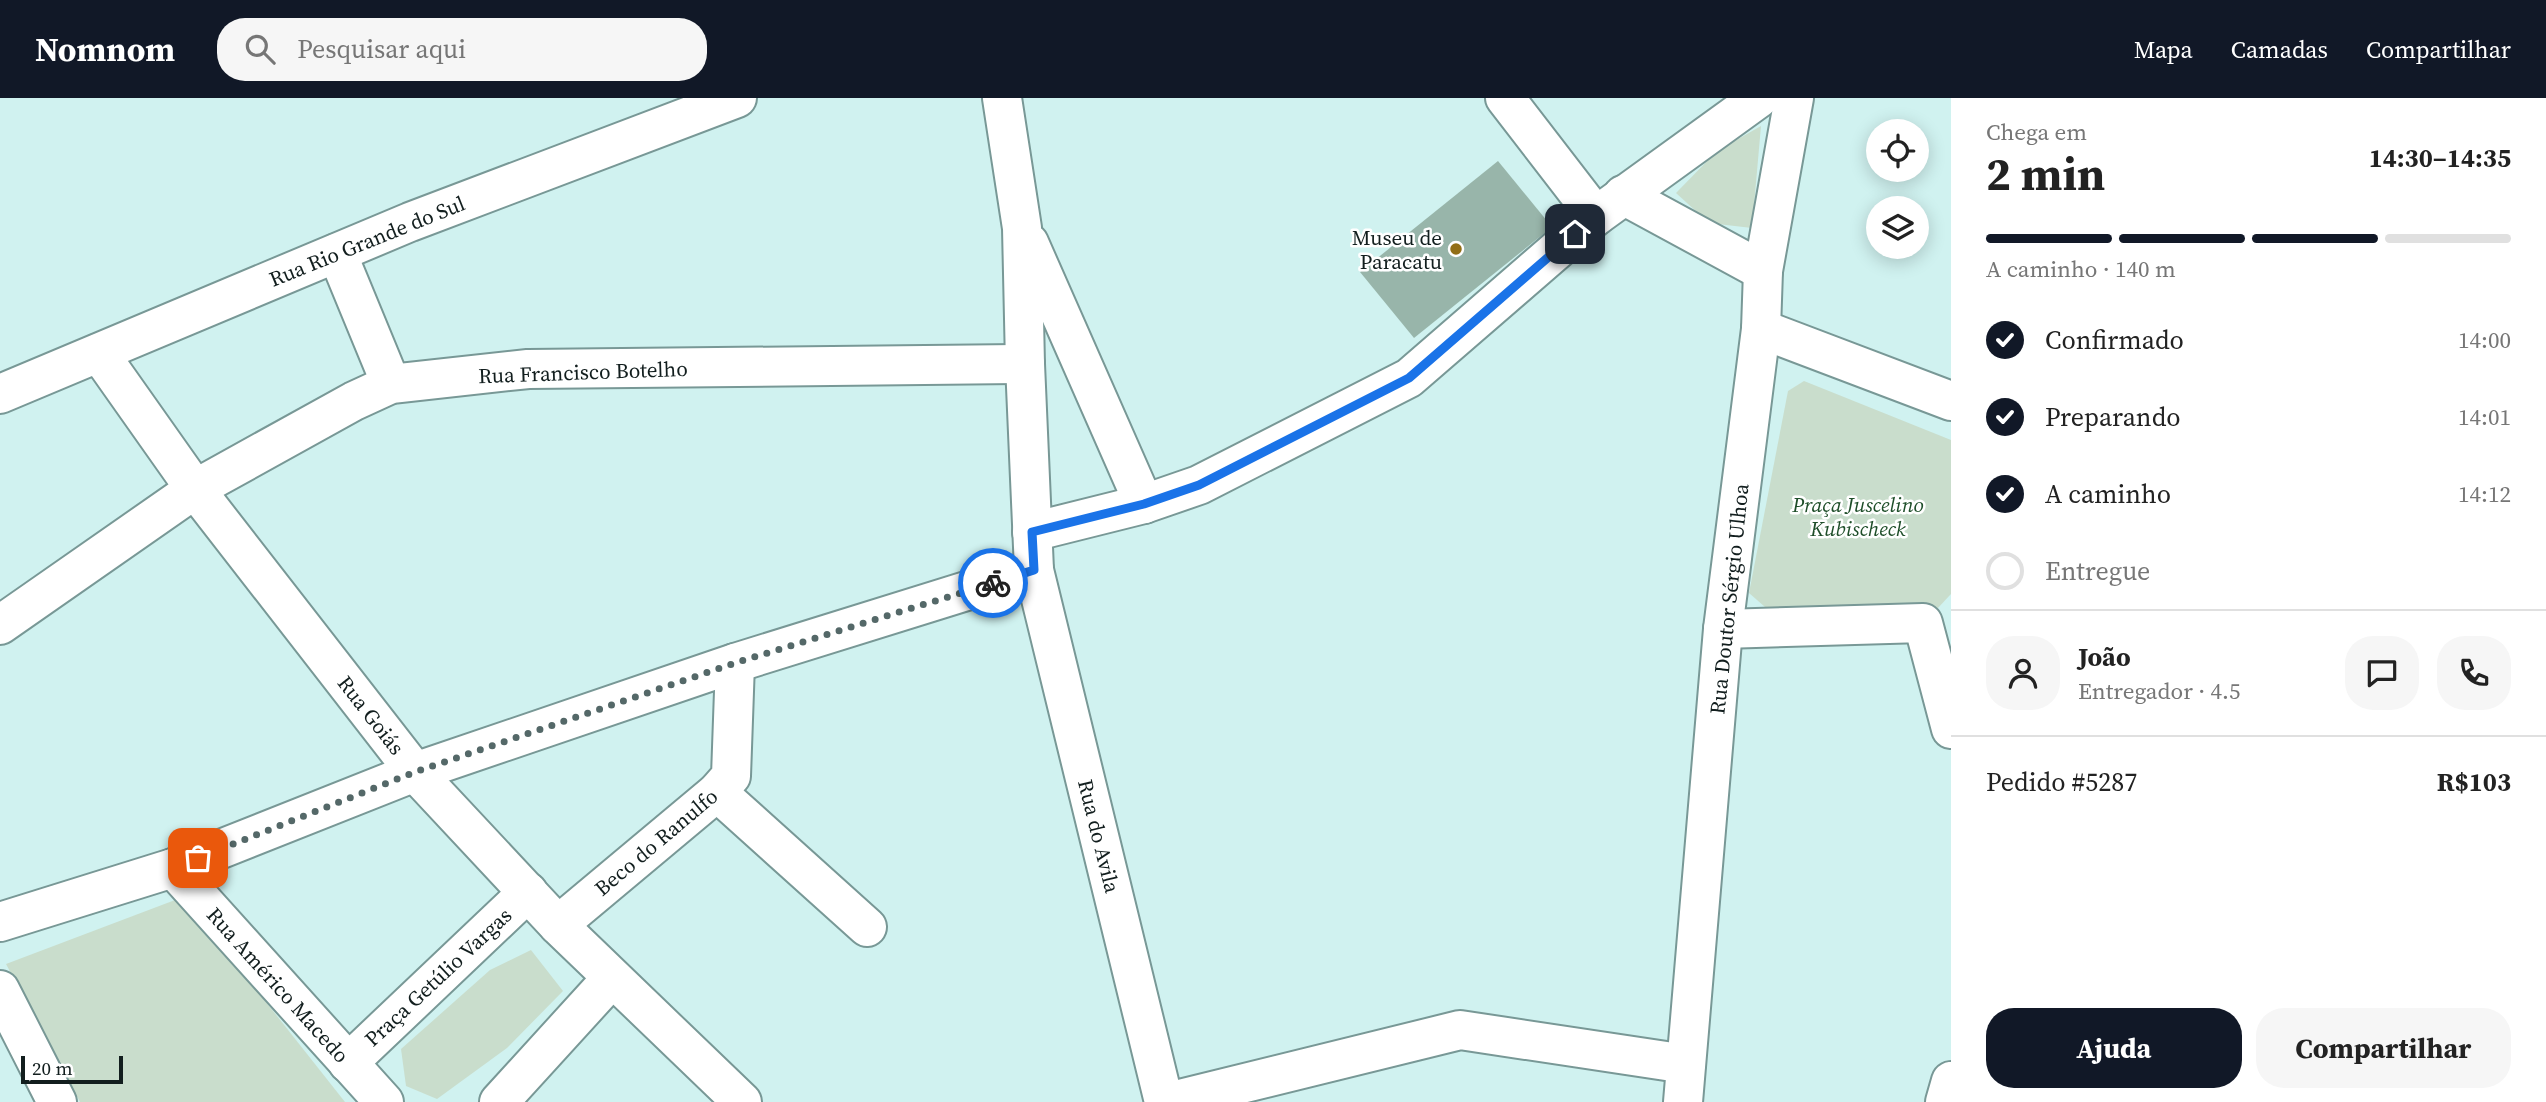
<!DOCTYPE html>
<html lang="pt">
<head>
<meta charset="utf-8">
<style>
  body { margin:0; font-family:"Source Serif 4",serif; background:#f6f6f6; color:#222; height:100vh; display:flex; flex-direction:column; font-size:26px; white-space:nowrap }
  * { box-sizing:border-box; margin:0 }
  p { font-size:23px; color:#767676 }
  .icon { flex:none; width:38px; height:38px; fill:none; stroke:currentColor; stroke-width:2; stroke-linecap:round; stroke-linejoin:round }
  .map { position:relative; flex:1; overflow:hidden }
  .side { display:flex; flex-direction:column; background:#fff; width:595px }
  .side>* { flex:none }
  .fabs { position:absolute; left:1866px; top:21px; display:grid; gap:14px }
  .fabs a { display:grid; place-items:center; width:63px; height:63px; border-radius:50%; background:#fff; box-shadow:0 4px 18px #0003; font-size:35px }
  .scale { position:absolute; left:21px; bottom:18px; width:102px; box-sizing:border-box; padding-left:7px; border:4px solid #121e1e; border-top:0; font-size:19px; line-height:24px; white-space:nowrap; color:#121e1e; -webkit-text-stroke:5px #fff; paint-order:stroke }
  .pin { position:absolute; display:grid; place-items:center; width:60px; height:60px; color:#fff; margin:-30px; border-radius:14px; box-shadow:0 4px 10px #0006 }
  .courier { position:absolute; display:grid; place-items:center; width:70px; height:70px; margin:-35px; border:5px solid #1a73e8; border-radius:50%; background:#fff; color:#222; box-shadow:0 2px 9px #0007 }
  .overview em { font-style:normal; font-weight:700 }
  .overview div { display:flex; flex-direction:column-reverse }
  .overview { display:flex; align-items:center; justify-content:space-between; height:119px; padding:0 35px }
  h1 { font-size:46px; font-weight:700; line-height:52px }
  .bar { display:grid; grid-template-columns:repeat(4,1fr); gap:10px 7px; align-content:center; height:84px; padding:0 35px }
  .bar i { height:9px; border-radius:5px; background:#e0e0e0 }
  .bar .on { background:#111827 }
  .bar p { grid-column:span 4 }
  .line { display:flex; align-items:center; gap:18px; padding:0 35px; border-top:2px solid #e0e0e0 }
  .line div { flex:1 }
  .round { display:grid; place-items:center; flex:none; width:74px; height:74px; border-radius:28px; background:#f6f6f6 }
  ol { padding:0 35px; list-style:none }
  li { display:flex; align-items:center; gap:21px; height:77px }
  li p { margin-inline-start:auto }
  li .icon { padding:7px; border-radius:50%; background:#111827; color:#fff; stroke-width:4 }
  li:last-child { color:#767676 }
  li i { width:38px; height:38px; border:4px solid #e0e0e0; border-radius:50% }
  .cta { display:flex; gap:14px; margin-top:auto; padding:14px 35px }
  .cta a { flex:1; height:80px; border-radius:28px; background:#111827; color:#fff; font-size:28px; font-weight:700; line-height:80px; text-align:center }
  .cta a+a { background:#f6f6f6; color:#222 }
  header { display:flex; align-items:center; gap:42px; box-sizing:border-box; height:98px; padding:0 35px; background:#111827; color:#fff }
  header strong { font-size:33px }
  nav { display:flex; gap:38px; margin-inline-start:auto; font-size:24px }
  .search { width:490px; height:63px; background:#f6f6f6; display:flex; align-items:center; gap:18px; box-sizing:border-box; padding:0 24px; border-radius:28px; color:#767676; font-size:26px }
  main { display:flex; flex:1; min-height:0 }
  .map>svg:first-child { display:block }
  .green { fill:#c9ddcc }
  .building { fill:#98b5aa }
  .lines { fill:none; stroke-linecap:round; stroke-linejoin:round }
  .minor-casing { stroke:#789896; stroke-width:42 }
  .minor { stroke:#fff; stroke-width:38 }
  .done { stroke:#546868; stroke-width:7; stroke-dasharray:0 12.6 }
  .route { stroke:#1a73e8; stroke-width:9 }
  .poi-dot { fill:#926e16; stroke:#fff; stroke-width:2.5 }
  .labels { text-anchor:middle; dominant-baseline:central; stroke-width:5; stroke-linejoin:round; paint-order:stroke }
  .poi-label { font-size:21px; fill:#121e1e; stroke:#fff; text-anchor:end }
  .street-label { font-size:21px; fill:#121e1e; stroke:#fff }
  .park-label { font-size:21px; font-style:italic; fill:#1e4e29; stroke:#fff }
</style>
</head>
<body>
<header>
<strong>Nomnom</strong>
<div class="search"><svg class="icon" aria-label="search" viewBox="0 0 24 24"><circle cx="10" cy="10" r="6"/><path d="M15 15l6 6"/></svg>Pesquisar aqui</div>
<nav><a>Mapa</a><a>Camadas</a><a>Compartilhar</a></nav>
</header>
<main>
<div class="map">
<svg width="1951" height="1004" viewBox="0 0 1951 1004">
  <rect width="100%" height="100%" fill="#d0f2f0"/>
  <g class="green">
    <path d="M1761,28L1752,130L1709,125L1676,95L1717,53Z"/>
    <path d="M1804,283L1951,342V496L1937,511L1765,509L1749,495L1788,293Z"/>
    <path d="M183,799L345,1004H80L6,866Z"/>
    <path d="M531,852L563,893L507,950L437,1001L406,988L401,951L490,872Z"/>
  </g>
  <path class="building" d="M1498,63L1552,129L1414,240L1360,174Z"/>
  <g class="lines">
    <defs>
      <g id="minor">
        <path d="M1002,0L1022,130L1025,266L1034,472L1164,1004"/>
        <path d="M1505,0L1596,118"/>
        <path d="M1623,97L1763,173"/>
        <path d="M1029,145L1144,406"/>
        <path d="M337,155L391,286"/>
        <path d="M1761,231L1951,303"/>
        <path d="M99,255L195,391L415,674L558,827L742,1004"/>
        <path d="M0,296L410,124L737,0"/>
        <path d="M1032,434L1144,406L1199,387L1409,280L1596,118L1759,0"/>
        <path d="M0,527L195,391L354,303L391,286L528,271L1025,266"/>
        <path d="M1723,531L1923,525L1951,631"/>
        <path d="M717,694L867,829"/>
        <path d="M173,770L384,1004"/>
        <path d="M0,824L173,770L415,674L735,565L1034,472"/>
        <path d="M558,827L717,694L731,678L735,565"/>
        <path d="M0,892L57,1004"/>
        <path d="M348,965L528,794"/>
        <path d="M499,1004L612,880"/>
        <path d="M1168,1004L1460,932L1686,966"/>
        <path d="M1683,1004L1723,531L1761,231L1763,173L1794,0"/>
        <path d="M1945,1004L1951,983"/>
      </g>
    </defs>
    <use href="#minor" class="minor-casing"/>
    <use href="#minor" class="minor"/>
  </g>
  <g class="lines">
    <path class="done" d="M198,760L415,674L735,565L993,485"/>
    <path class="route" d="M993,485L1034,472L1032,434L1144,406L1199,387L1409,280L1575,136"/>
  </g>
  <circle class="poi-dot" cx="1456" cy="151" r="7"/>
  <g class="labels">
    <g class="poi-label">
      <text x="1442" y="139">Museu de<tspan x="1442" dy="24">Paracatu</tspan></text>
    </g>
    <g class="street-label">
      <text transform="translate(367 143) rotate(-22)">Rua Rio Grande do Sul</text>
      <text transform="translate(583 274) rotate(-2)">Rua Francisco Botelho</text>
      <text transform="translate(1729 501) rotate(-84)">Rua Doutor Sérgio Ulhoa</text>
      <text transform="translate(371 617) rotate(52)">Rua Goiás</text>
      <text transform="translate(1099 738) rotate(76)">Rua do Avila</text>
      <text transform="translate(656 744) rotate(-40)">Beco do Ranulfo</text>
      <text transform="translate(438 879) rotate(-43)">Praça Getúlio Vargas</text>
      <text transform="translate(278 887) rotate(48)">Rua Américo Macedo</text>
    </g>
    <g class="park-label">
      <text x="1858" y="406">Praça Juscelino<tspan x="1858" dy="24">Kubischeck</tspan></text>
    </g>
  </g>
</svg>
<div class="fabs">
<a><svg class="icon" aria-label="locate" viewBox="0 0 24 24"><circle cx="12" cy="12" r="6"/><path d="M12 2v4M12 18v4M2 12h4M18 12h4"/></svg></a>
<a><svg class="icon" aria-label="layers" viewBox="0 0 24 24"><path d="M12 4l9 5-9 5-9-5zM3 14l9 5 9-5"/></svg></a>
</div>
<div class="scale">20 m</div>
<div class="pin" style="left:198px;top:760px;background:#ea580c"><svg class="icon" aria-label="bag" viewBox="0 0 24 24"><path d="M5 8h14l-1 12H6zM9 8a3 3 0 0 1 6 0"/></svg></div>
<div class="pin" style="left:1575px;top:136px;background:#1f2937"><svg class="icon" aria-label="home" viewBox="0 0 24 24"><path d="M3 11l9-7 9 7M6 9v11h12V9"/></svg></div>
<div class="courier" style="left:993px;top:485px"><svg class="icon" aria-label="bike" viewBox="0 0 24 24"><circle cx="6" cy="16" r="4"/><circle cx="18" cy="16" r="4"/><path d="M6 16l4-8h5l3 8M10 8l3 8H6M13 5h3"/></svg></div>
</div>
<section class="side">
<div class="overview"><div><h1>2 min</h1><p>Chega em</p></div><em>14:30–14:35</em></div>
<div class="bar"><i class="on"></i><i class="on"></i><i class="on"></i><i></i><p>A caminho · 140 m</p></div>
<ol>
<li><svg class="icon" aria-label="check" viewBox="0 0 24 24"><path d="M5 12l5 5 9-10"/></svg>Confirmado<p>14:00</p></li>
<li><svg class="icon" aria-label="check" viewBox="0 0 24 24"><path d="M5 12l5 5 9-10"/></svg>Preparando<p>14:01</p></li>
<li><svg class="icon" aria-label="check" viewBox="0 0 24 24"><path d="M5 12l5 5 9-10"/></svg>A caminho<p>14:12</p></li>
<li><i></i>Entregue</li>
</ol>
<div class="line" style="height:126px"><a class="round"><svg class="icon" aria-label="person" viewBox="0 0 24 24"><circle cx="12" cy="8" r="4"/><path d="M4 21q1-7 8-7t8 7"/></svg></a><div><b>João</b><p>Entregador · 4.5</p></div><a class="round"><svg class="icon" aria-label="chat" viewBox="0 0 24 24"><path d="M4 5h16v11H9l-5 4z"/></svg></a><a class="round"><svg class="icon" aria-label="phone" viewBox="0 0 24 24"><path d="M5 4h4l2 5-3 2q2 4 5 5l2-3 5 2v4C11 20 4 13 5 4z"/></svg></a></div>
<div class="line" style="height:91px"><div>Pedido #5287</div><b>R$103</b></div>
<div class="cta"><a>Ajuda</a><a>Compartilhar</a></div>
</section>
</main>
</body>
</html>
